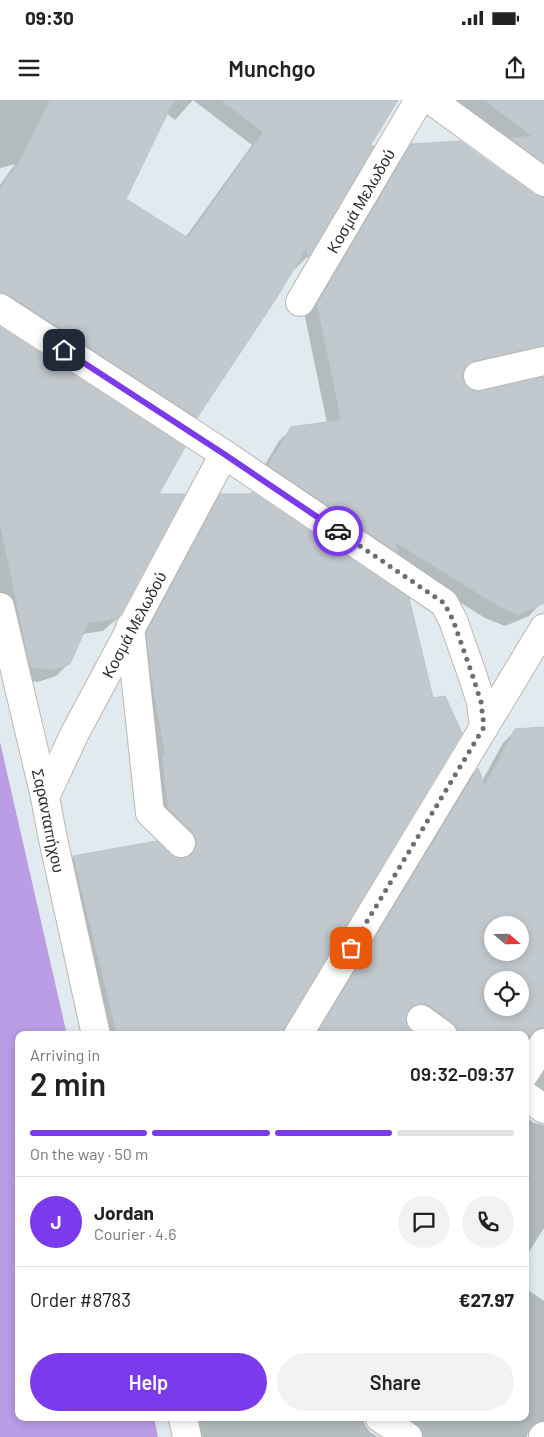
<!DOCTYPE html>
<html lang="en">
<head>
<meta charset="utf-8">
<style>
  body { margin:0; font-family:Barlow,sans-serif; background:#f2f2f2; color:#222; height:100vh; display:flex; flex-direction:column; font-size:19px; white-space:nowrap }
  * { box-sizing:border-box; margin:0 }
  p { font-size:16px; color:#767676 }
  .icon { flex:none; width:28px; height:28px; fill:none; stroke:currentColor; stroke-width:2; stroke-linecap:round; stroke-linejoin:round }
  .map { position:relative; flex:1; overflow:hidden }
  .panel { position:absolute; left:15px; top:931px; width:514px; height:390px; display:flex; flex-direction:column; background:#fff; border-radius:10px; box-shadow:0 2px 8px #0003 }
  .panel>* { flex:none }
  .needle { width:32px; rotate:110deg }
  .tools { position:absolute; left:484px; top:816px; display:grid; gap:10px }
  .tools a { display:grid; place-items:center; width:45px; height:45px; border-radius:50%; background:#fff; box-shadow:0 2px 8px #0003; font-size:25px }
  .pin { position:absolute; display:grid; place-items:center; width:42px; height:42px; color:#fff; margin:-21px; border-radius:10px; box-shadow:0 2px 8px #0006 }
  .courier { position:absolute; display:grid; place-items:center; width:50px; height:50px; margin:-25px; border:4px solid #7c3aed; border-radius:50%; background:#fff; color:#222; box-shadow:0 1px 6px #0007 }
  .headline em { font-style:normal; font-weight:600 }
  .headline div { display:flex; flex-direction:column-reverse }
  .headline { display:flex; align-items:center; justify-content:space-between; height:85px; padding:0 15px }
  h1 { font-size:32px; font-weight:600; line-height:38px }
  .bar { display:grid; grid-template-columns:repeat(4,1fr); gap:8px 5px; align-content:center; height:60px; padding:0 15px }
  .bar i { height:6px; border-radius:4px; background:#e0e0e0 }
  .bar .current { background:#7c3aed }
  .bar p { grid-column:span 4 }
  .line { display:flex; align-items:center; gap:12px; padding:0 15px; border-top:1px solid #e0e0e0 }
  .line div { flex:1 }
  .round { display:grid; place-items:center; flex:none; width:52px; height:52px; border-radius:26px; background:#f2f2f2 }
  .primary-button { display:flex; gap:10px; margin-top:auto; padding:10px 15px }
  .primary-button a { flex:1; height:58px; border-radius:30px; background:#7c3aed; color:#fff; font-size:20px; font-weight:600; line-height:58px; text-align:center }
  .primary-button a+a { background:#f2f2f2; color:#222 }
  .status { display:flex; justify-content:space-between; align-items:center; height:35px; padding:0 25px; background:#fff; direction:ltr }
  .status svg { height:14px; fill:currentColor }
  header { display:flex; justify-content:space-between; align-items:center; height:65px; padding:0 15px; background:#fff; font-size:22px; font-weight:600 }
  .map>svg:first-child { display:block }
  .green { fill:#ba9de5 }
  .shadow { fill:#0003; fill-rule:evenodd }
  .building { fill:#c2c9ce; stroke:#b9c4cb; fill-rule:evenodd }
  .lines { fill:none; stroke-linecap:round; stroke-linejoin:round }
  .minor-casing { stroke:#bdb7b0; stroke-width:30 }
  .tertiary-casing { stroke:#bdb7b0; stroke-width:30 }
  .minor { stroke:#fff; stroke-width:28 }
  .tertiary { stroke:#fff; stroke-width:28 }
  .done { stroke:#6c6f71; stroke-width:5; stroke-dasharray:0 9 }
  .route { stroke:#7c3aed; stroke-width:6 }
  .labels { text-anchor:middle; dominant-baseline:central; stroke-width:5; stroke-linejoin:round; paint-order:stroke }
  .street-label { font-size:16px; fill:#2d2d2d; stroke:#fff }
</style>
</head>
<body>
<div class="status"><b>09:30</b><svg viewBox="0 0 49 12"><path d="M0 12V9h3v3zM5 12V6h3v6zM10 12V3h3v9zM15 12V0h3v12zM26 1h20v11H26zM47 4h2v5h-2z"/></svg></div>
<header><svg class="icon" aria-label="menu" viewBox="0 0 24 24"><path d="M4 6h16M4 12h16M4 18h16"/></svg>Munchgo<svg class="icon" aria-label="share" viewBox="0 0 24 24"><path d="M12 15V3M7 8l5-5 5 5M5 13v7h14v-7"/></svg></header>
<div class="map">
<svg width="544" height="1337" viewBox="0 0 544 1337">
  <rect width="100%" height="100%" fill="#e0eaef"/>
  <path class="green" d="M0,642L67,935H19V1318H154L158,1337H0Z"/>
  <g class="shadow">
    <path d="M0,0H395L367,47H372L307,157L295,169V165L196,317L184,329L0,210V85L15,64L0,68ZM193,0L252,45L185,138L124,99L166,13L175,20Z"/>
    <path d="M456,0H544V86L509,40Z"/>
    <path d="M412,45L534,96L544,98V264L528,258L462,273V280L465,287L473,292L481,293L544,278V498L541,503L529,516L505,526L485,518L391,459L257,378L279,341L292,329L327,323L305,217L399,57Z"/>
    <path d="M0,228L157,396L116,519L103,531L82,534L69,563L56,576L38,582L18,579L0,491Z"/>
    <path d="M221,395L283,926L281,935H102L61,770L73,757L170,756L177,759H184V752L156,721L134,546L208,408Z"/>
    <path d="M544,628V946L532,939L525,942V935H440L410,915L404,916L405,925L414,935H313L465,682L477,670L482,681L503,643L516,630ZM492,825H520V852H492ZM492,880H520V908H492Z"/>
    <path d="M544,967V1013L525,996Z"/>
    <path d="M525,1016L534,1023L544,1025V1128L525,1158Z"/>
    <path d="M525,1188L544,1201V1337L535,1333H527V1337H405L377,1318H525Z"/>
    <path d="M182,1318H363L365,1325L370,1332L378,1337H188Z"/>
  </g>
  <g class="building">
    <path d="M50,0H174L126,99L188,138L263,32L221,0H398L370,46H374L308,158L306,149L277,197L197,318L9,195L0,193V89L22,57Z"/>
    <path d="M484,0H544V63L510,38L532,36Z"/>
    <path d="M460,41L535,95L544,97V246L475,261L467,265L463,272V279L466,286L474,291H481L544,277V503L518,515L498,506L395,442L398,453L268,365L291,327L341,320L317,204L411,44Z"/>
    <path d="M0,227L185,347L159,394H185L120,515L117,519L88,523L70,564L52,570L30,567L0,424Z"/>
    <path d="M252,392L409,498L433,598L445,596L462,633L285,927L282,935H117L73,756L157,741L171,755L178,758H185L192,754L196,747V739L192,732L168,708L162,655L165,654L151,576L146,533L220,394H251Z"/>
    <path d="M544,627V927L536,929L531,935H458L457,928L452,922L430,906L422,903L414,905L409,909L406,917L407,926L416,935H316L478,668L485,685L515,629ZM492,825H520V852H492ZM492,880H520V908H492Z"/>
  </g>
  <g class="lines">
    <defs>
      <g id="minor">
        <path d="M431,0L544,82"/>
        <path id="s1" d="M300,202L419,0"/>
        <path d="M0,208L224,354L444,503L453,520L472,574L481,602L484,627"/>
        <path d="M478,276L544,261"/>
        <path d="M130,527L150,713L181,743"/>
        <path id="s2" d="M45,697L75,633L224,354"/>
        <path d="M421,919L443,935"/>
        <path d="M298,935L544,528"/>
        <path d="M525,973L544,943"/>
        <path d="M525,995L544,1009"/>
        <path d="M380,1318L408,1337"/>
        <path d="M543,1337L544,1336"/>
      </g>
      <g id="tertiary">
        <path id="s3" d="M0,507L45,697L53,739L96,935"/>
        <path d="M183,1318L187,1337"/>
      </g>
    </defs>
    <use href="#minor" class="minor-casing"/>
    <use href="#tertiary" class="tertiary-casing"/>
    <use href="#minor" class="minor"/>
    <use href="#tertiary" class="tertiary"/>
  </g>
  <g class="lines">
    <path class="done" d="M338,431L444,503L453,520L472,574L481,602L484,627L351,848"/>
    <path class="route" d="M64,250L224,354L338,431"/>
  </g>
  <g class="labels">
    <g class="street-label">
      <text stroke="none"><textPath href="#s1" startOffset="118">Κοσμά Μελωδού</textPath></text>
      <text stroke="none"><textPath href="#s2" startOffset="194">Κοσμά Μελωδού</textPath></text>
      <text stroke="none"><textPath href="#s3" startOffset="219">Σαρανταπήχου</textPath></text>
    </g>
  </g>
</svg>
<div class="tools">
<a><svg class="needle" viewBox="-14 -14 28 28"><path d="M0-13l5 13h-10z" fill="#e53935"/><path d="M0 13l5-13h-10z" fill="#767676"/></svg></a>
<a><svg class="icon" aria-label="locate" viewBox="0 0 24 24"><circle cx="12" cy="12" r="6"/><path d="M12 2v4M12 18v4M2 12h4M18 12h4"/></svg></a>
</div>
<div class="pin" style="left:351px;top:848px;background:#ea580c"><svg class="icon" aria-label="bag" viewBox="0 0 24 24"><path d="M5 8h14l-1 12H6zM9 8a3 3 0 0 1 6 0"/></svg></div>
<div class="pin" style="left:64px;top:250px;background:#1f2937"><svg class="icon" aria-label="home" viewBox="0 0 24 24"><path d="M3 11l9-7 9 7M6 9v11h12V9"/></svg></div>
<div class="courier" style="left:338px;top:431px"><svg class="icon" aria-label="car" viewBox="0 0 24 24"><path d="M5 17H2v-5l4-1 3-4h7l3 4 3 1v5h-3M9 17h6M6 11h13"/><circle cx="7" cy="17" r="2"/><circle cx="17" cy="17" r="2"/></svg></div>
<section class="panel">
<div class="headline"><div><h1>2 min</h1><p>Arriving in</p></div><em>09:32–09:37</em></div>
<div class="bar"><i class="current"></i><i class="current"></i><i class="current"></i><i></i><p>On the way · 50 m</p></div>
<div class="line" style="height:90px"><b class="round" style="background:#7c3aed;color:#fff">J</b><div><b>Jordan</b><p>Courier · 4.6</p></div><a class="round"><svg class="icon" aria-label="chat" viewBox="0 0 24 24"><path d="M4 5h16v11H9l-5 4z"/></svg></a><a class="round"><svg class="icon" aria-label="phone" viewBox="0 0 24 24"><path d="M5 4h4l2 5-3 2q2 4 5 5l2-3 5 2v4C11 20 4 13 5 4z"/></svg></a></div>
<div class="line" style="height:65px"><div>Order #8783</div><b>€27.97</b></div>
<div class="primary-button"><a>Help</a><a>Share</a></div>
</section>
</div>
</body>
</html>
